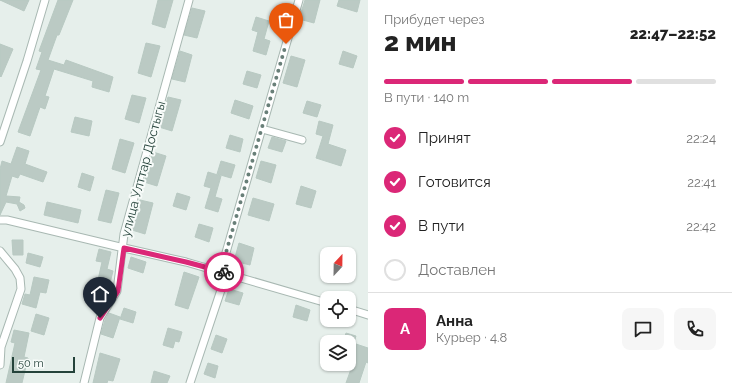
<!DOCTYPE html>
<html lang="ru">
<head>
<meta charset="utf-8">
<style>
  body { margin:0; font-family:Raleway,sans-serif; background:#f6f6f6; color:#222; height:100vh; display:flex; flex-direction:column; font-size:15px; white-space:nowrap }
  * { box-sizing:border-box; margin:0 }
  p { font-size:13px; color:#767676 }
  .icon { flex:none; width:22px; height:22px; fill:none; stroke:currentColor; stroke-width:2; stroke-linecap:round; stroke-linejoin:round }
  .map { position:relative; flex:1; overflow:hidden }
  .sheet { display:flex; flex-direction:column; background:#fff; width:364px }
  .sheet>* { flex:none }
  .needle { width:26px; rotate:22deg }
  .buttons { position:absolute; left:320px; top:247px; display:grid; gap:8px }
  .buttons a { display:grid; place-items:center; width:36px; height:36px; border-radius:8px; background:#fff; box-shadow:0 1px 3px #0004; font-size:20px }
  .scale { position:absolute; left:12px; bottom:10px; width:63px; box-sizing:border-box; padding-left:4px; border:2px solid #24423a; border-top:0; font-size:11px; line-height:14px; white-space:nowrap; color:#24423a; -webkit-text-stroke:3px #f7fbf9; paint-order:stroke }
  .pin { position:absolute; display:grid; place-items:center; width:34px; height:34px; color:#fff; margin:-41px -17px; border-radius:50% 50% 50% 0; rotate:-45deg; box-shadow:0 0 4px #0007 }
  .pin .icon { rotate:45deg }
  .courier { position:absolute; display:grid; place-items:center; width:40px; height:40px; margin:-20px; border:3px solid #db2777; border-radius:50%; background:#fff; color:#222; box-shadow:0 1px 5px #0007 }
  .head em { font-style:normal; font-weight:800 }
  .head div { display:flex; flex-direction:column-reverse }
  .head { display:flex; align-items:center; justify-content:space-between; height:68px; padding:0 16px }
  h1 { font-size:26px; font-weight:800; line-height:30px }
  .bar { display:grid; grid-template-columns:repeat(4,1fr); gap:6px 4px; align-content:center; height:48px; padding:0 16px }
  .bar i { height:5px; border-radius:3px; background:#e0e0e0 }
  .bar .current { background:#db2777 }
  .bar p { grid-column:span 4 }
  .line { display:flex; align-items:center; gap:10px; padding:0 16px; border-top:1px solid #e0e0e0 }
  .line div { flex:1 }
  .round { display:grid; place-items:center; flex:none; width:42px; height:42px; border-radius:8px; background:#f6f6f6 }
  ol { padding:0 16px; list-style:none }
  li { display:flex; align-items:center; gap:12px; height:44px }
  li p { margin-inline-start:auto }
  li .icon { padding:4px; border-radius:50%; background:#db2777; color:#fff; stroke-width:4 }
  li:last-child { color:#767676 }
  li i { width:22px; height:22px; border:2px solid #e0e0e0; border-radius:50% }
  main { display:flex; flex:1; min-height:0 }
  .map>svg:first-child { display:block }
  .building { fill:#bbcac4; stroke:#b8c9c2 }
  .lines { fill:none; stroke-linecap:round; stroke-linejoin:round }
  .minor-casing { stroke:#a8b8b2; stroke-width:9 }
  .minor { stroke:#fff; stroke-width:7 }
  .done { stroke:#687f78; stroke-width:4; stroke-dasharray:0 7.2 }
  .route { stroke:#db2777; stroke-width:5 }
  .labels { text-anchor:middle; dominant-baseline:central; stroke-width:4; stroke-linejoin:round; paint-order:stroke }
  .street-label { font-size:13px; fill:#24423a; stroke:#f7fbf9 }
</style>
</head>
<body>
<main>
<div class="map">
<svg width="368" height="383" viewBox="0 0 368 383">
  <rect width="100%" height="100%" fill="#e6efeb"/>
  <g class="building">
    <path d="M0,0H29L24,11Z"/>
    <path d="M58,0H73L59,35H57L48,60L64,65L66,60L113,77L109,92L92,87L93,81L54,69L45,96L49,97L45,109L40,107L30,136L18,132L41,70L36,69L42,52L39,51Z"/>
    <path d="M158,0H173L165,28L152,24Z"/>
    <path d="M305,0H320L314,23L299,19Z"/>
    <path d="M339,0H360L357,12L337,6Z"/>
    <path d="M192,8L205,11L197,38L184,35Z"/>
    <path d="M256,17L269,21L264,39L270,41L266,55L253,51L258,32L252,30Z"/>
    <path d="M146,43L160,46L151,77L138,73Z"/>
    <path d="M0,44L13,49L1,77L0,76Z"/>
    <path d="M180,51L192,55L185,82L172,79Z"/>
    <path d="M343,51L357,56L353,68L339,64Z"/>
    <path d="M291,56L305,60L297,87L283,83Z"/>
    <path d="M247,71L261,75L257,88L243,84Z"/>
    <path d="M132,95L146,98L139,123L125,119Z"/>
    <path d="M168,97L181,100L172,131L159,127Z"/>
    <path d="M235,100L253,106L249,119L231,113Z"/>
    <path d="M307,101L321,105L317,117L303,113Z"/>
    <path d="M75,117L92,121L89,136L71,132Z"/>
    <path d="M319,121L333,125L328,144L346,150L341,166L316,158L323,136L316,134Z"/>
    <path d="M230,135L243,139L240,152L226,148Z"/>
    <path d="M272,137L286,141L282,152L268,148Z"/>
    <path d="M120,139L134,143L125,173L112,169Z"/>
    <path d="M17,147L29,151L25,164L47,172L43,182L20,174L18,178L12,176L6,196L20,197L19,202L24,205L25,208L20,211L17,204L6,202L0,215V169L2,161L11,164Z"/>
    <path d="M153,152L166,156L157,186L144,182Z"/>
    <path d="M221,161L235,165L231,178L217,174Z"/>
    <path d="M261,161L276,165L271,183L256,178Z"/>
    <path d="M208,172L221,176L215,197L222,199L218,212L205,208L211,188L204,186Z"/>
    <path d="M82,173L94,177L90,191L78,187Z"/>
    <path d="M301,186L316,191L311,208L296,204Z"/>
    <path d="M106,190L119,193L111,223L98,220Z"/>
    <path d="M177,193L190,197L186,210L173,206Z"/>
    <path d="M253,198L274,204L269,221L248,215Z"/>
    <path d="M140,200L153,203L145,234L132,230Z"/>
    <path d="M47,202L81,210L78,223L44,215Z"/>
    <path d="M199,224L213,228L209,242L195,237Z"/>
    <path d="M12,240H23V255H13Z"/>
    <path d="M239,243L254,248L250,265L234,261Z"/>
    <path d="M99,249L111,252L107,269L113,271L110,283L98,280L102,262L96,261Z"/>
    <path d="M28,253L43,257L40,267L26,263Z"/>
    <path d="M131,257L146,262L143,273L128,268Z"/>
    <path d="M184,272L199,277L188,309L175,305Z"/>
    <path d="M34,277L49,280L46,293L40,292L36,308L22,304L25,294L30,295Z"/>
    <path d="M229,289L243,293L239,305L225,301Z"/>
    <path d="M296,305L310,310L307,321L293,317Z"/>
    <path d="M124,308L136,312L133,323L120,319Z"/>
    <path d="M109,313L120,317L113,338L101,334L105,320Z"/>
    <path d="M36,314L49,318L44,335L31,331Z"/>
    <path d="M168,328L182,332L179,342L175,341L173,348L163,345Z"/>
    <path d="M14,330L29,333L24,357L28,358L22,383H6L15,343L11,342Z"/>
    <path d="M346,333L356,336L354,342H350L368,348V363L366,362L359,383H346L355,358L349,356V342H343Z"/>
    <path d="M216,335L227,339L222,353L211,349Z"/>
    <path d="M100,353L120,359L113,381L108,380L107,383H93Z"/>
    <path d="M208,363L218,366L215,378L204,374Z"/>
    <path d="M154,371L170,376L167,383H151Z"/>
  </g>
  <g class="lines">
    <defs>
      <g id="minor">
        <path d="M262,129L302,140"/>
        <path d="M0,142L27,61L45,0"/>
        <path d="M0,220H7L124,248L186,262L327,303"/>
        <path d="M0,251L15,269L20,278L21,289L1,347L0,365"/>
        <path d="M349,309L368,315"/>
        <path d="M84,383L100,318L117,291L124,234L189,0"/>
        <path d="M190,383L222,287L225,256L299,0"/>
      </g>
    </defs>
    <use href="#minor" class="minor-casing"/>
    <use href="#minor" class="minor"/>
  </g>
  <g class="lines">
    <path class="done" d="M224,272L225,256L286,44"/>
    <path class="route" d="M100,318L118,291L124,248L186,262L224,272"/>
  </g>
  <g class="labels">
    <g class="street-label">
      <text transform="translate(143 169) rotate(-75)">улица Улттар Достыгы</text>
    </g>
  </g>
</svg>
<div class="buttons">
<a><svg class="needle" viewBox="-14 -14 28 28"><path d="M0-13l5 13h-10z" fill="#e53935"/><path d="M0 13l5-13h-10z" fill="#767676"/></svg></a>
<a><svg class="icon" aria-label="locate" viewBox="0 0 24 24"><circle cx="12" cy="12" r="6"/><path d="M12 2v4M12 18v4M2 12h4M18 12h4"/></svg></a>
<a><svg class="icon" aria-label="layers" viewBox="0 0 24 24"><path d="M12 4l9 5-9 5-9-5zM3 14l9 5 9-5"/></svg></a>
</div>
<div class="scale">50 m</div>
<div class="pin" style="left:286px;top:44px;background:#ea580c"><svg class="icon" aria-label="bag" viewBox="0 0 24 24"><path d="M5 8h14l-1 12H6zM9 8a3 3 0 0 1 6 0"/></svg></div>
<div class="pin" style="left:100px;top:318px;background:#1f2937"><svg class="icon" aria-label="home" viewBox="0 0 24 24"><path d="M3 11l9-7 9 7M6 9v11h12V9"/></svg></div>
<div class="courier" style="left:224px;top:272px"><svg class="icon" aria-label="bike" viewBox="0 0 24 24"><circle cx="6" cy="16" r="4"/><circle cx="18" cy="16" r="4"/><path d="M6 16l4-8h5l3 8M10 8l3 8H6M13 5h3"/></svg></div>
</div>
<section class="sheet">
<div class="head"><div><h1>2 мин</h1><p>Прибудет через</p></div><em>22:47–22:52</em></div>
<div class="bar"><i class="current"></i><i class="current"></i><i class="current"></i><i></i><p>В пути · 140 m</p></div>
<ol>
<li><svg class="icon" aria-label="check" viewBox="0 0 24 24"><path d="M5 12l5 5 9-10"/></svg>Принят<p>22:24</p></li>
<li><svg class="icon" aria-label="check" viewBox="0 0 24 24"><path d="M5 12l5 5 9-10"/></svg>Готовится<p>22:41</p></li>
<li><svg class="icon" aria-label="check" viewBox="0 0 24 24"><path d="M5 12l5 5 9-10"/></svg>В пути<p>22:42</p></li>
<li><i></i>Доставлен</li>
</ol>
<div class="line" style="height:72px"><b class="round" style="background:#db2777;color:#fff">А</b><div><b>Анна</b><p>Курьер · 4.8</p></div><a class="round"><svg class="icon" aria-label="chat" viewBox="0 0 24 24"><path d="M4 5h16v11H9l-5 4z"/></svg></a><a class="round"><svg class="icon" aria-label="phone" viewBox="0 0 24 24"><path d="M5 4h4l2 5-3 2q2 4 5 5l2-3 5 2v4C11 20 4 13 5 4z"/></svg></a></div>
</section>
</main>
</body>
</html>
